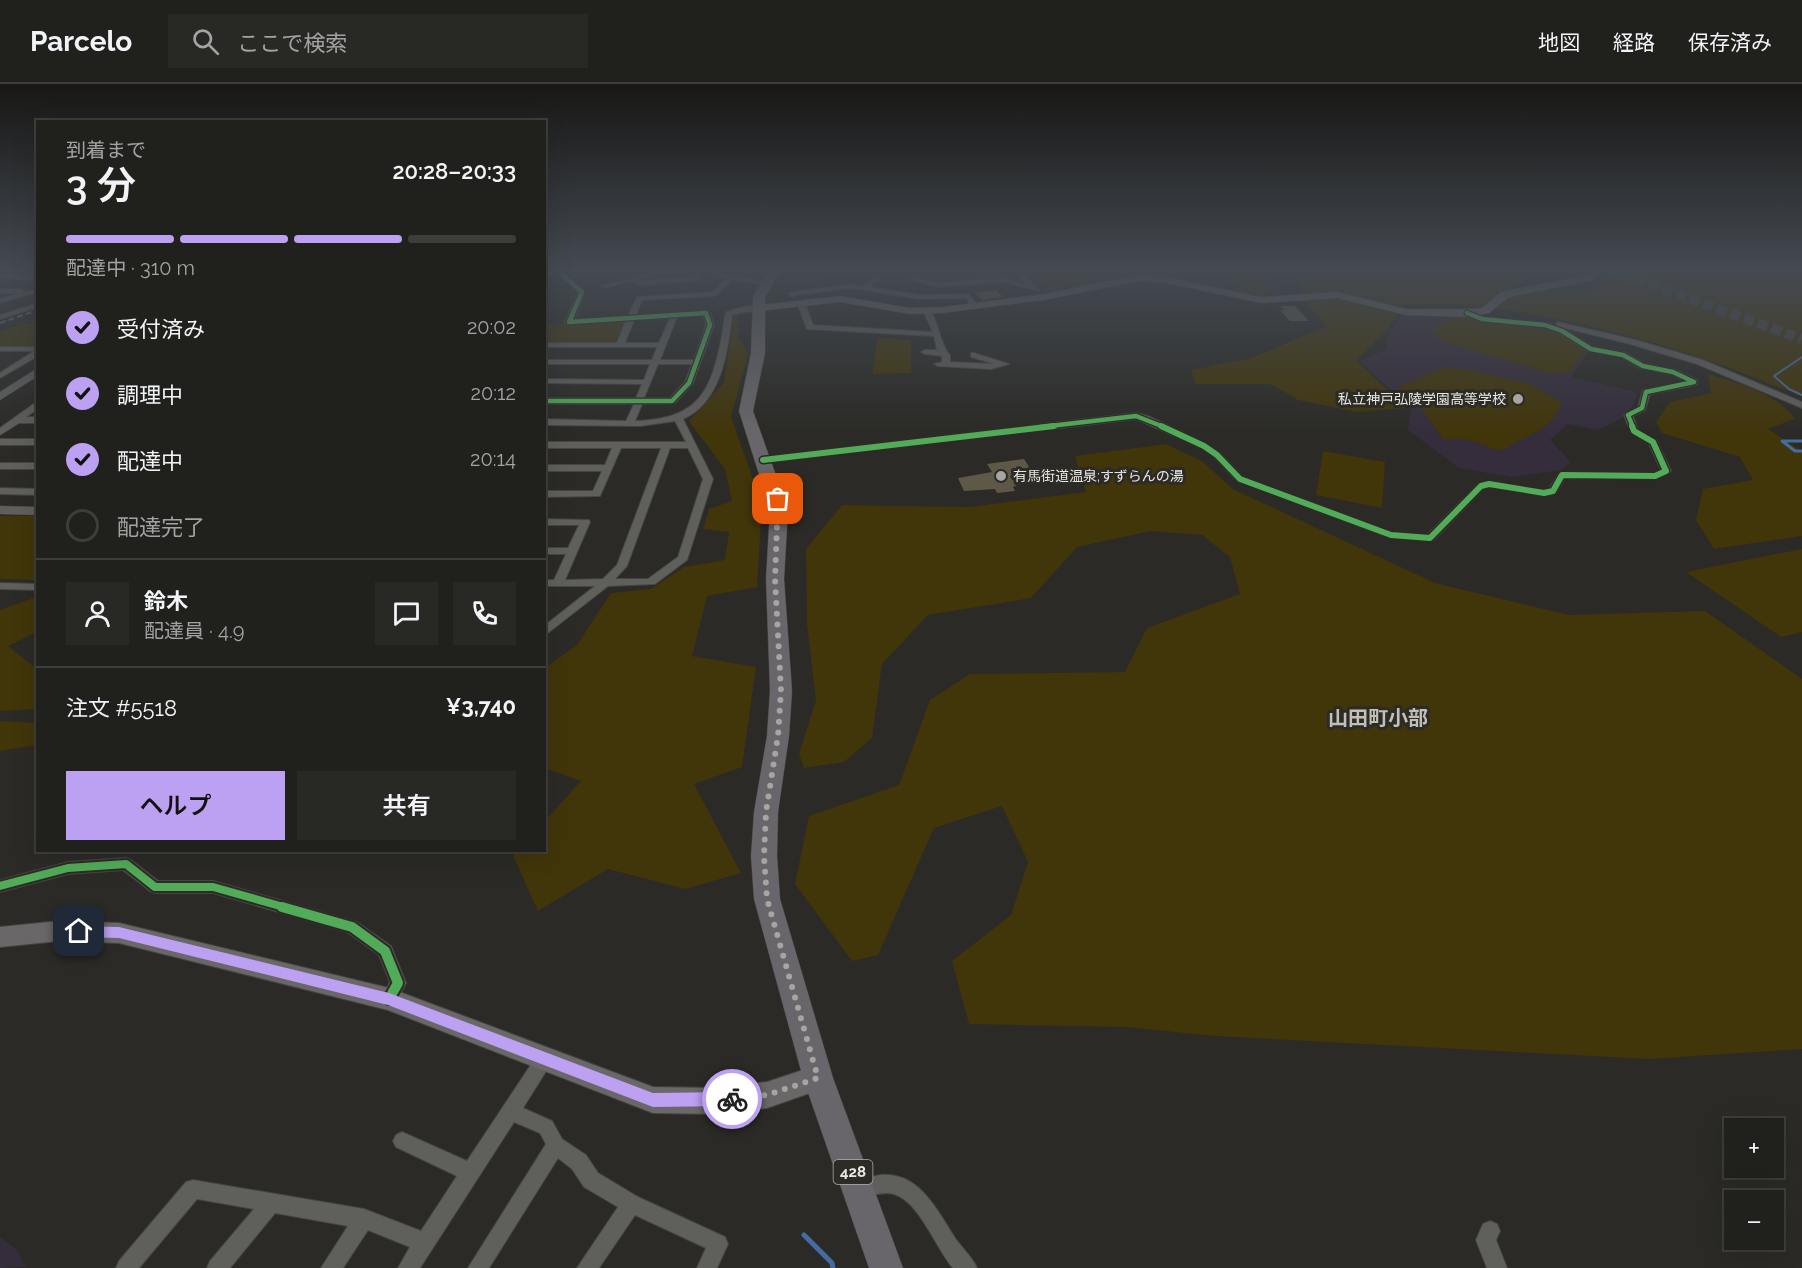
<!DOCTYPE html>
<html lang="ja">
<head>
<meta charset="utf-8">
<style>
  body { margin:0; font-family:Raleway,"Noto Sans JP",sans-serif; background:#282825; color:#f1f3f6; height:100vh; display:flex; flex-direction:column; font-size:22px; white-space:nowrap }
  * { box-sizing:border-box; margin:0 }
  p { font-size:20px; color:#a2a3a3 }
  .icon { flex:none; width:33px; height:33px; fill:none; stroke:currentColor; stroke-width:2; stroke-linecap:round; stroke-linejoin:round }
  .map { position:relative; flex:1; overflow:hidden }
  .drawer { position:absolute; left:36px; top:36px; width:510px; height:732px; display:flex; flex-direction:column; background:#20201c; border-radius:0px; box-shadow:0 6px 24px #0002,0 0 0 2px #3d3e3b }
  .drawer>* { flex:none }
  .tools { position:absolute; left:1724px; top:1034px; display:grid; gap:12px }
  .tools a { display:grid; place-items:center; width:60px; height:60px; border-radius:0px; background:#20201c; box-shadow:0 6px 24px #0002,0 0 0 2px #3d3e3b; font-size:30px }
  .pin { position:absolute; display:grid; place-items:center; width:51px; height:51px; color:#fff; margin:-26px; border-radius:12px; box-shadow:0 3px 9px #0006 }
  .courier { position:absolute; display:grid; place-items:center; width:60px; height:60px; margin:-30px; border:4px solid #bca0f2; border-radius:50%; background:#fff; color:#222; box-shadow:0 2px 8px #0007 }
  .headline em { font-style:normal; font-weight:600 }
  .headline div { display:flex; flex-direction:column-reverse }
  .headline { display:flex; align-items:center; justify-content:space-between; height:102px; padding:0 30px }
  h1 { font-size:39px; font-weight:600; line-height:45px }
  .bar { display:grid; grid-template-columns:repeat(4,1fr); gap:9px 6px; align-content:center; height:72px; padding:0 30px }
  .bar i { height:8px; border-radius:4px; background:#3d3e3b }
  .bar .current { background:#bca0f2 }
  .bar p { grid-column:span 4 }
  .line { display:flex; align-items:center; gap:15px; padding:0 30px; border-top:2px solid #3d3e3b }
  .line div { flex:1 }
  .round { display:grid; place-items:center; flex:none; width:63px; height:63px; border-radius:0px; background:#282825 }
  ol { padding:0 30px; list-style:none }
  li { display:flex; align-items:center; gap:18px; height:66px }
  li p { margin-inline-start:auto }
  li .icon { padding:6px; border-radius:50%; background:#bca0f2; color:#111; stroke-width:4 }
  li:last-child { color:#a2a3a3 }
  li i { width:33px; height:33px; border:3px solid #3d3e3b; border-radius:50% }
  .primary-button { display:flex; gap:12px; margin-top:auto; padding:12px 30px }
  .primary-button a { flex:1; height:69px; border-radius:0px; background:#bca0f2; color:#111; font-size:24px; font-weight:600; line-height:69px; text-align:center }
  .primary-button a+a { background:#282825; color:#f1f3f6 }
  header { display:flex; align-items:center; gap:36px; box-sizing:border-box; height:84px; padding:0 30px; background:#20201c; border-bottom:2px solid #3d3e3b }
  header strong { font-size:28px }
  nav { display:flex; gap:33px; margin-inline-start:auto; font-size:21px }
  .search { width:420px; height:54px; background:#282825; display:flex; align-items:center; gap:15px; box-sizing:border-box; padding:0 21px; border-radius:0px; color:#a2a3a3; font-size:22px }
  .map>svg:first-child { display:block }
  .education { fill:#352d3b }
  .green { fill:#41350a }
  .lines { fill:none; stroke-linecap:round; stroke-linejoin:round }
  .stream-far2 { stroke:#456ba3; stroke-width:2 }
  .stream-far1 { stroke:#456ba3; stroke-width:3 }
  .stream { stroke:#456ba3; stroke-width:5 }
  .building { fill:#5e5947 }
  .tertiary-tunnel { stroke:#474642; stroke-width:10; stroke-dasharray:10 4.5; stroke-linecap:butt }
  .minor-casing { stroke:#464542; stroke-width:2 }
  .tertiary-casing { stroke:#464542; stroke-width:1 }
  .secondary-casing { stroke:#464542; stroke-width:2 }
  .primary-casing { stroke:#464542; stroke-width:1 }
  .trunk-casing { stroke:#464542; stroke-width:1 }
  .minor { fill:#5f5f5c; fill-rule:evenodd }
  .tertiary { fill:#5f5f5c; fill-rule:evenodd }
  .secondary { fill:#696768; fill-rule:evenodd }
  .primary { fill:#686668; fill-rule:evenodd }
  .trunk { fill:#68666a; fill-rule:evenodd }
  .rail { stroke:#686765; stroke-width:2; stroke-dasharray:6 3; stroke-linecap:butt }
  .cycleway-far3-casing { stroke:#2c2b25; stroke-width:7 }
  .cycleway-far2-casing { stroke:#2c2b25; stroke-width:9 }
  .cycleway-far1-casing { stroke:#2c2b25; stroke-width:12 }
  .cycleway-casing { stroke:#2c2b25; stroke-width:14 }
  .cycleway-far3 { stroke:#51ab58; stroke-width:4.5 }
  .cycleway-far2 { stroke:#51ab58; stroke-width:6 }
  .cycleway-far1 { stroke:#51ab58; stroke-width:8 }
  .cycleway { stroke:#51ab58; stroke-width:10 }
  .route { fill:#bca0f2 }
  .done { stroke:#a6a5a1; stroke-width:6; stroke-dasharray:0 10.8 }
  .poi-dot { fill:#a6a5a1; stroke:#2c2b25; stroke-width:2 }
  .labels { text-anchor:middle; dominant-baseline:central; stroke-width:6; stroke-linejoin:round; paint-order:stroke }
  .far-poi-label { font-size:14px; fill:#e8e7e3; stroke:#2c2b25; text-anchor:end }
  .shield { fill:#2c2b25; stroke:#b0afaa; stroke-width:1.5 }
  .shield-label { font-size:15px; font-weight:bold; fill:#e8e7e3 }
  .quarter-label { font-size:20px; font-weight:bold; fill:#c1bfb8; stroke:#2c2b25 }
</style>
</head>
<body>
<header>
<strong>Parcelo</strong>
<div class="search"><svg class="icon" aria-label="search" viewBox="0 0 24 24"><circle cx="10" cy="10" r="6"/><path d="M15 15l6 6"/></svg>ここで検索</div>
<nav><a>地図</a><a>経路</a><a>保存済み</a></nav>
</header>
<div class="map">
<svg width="1802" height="1184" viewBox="0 0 1802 1184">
  <rect width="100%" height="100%" fill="#2b2a26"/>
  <g class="education">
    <path d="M797,185H1010L1025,200L1008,194L937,199L913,193L910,196L859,190L787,201V191Z"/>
    <path d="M1020,185H1140L1134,191L1050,209L1044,208Z"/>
    <path d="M1226,185H1269L1281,212L1260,213L1237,210Z"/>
    <path d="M1401,230L1466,231L1482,236L1544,243L1558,248L1589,266L1572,293L1637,308L1633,322L1622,334L1598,346L1568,340L1550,356L1571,378L1561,386L1511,393L1459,384L1408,346L1411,325L1360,277L1387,265L1386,257Z"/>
    <path d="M0,1153L17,1166L26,1183L0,1184Z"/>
  </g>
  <g class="green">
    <path d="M803,185H834L830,195L793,198V191Z"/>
    <path d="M935,185H1008L1012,188L1007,189L1011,194L937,198Z"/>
    <path d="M1026,185H1137L1049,207Z"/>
    <path d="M1303,185H1526L1537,186L1536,193L1509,201C1525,205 1574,213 1590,206C1600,202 1603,194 1607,185H1802V313C1698,268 1586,234 1473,222C1450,220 1427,222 1404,221L1387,246L1356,276L1406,324L1357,328L1298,316L1271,300H1195L1191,286L1252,274L1327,242L1306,218L1297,194Z"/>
    <path d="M1232,189H1265L1273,209L1268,211L1239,209Z"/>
    <path d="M738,230V251L748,270L731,333L762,420L757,503L707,512L692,572L756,583L742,683L694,700L741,789L685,805L608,785L538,827L513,771L517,767L544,766L545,737L581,697L545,684V584L577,561L611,509L651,505L684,483L725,476L729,448L703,445L709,425L732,417L725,385L689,337L724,299L734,232Z"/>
    <path d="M1458,233L1557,248L1585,266L1569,289L1545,288L1444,257L1432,248L1436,242Z"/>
    <path d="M625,235L628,237L617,259L614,260L545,259V250L549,241Z"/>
    <path d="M22,240H37V263H0V248Z"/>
    <path d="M877,254L911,256V289L873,290Z"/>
    <path d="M1445,283L1471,286L1530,300L1562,319C1548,351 1526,350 1500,367L1467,355H1443L1421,324L1395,308L1401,302Z"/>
    <path d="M1708,290C1738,300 1775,308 1795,335L1768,345L1802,367V452L1714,465L1696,436L1703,405L1753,396L1740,373L1662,349L1656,338L1670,318L1711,309Z"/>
    <path d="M1166,360L1202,377L1233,405L1435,499L1569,531L1705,527L1802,595V965L1649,975L1215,952L1126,943L969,940L952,877L1011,831L1028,778L1002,722L934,744L878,871L852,877L795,800L809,732L899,701L930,616L970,590L1125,588L1147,544L1240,510L1230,473L1202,451L1151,447L1077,463L1031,514L928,531L882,580L872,654L844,678L804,684L799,670L816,616L807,541L806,465L842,421L969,423L1086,408L1075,372Z"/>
    <path d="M1323,367L1385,378L1382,424L1316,411Z"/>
    <path d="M0,432H37V496L0,495Z"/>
    <path d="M1802,465V548L1781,553L1686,488Z"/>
    <path d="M36,513L37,548L8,562L33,582L37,580V625L0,627V526Z"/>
    <path d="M0,637L37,639V661L0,667Z"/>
  </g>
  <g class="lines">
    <path class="stream-far2" d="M1802,273L1774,292L1789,305L1802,311"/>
    <path class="stream-far1" d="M1802,357H1782L1795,367H1802"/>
    <path class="stream" d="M804,1151L832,1179L833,1184"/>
  </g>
  <g class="building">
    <path d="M996,206L1003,213L982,216L975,209Z"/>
    <path d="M1281,222H1295L1309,237H1290L1280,226H1284Z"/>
    <path d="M1024,375L1039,398L1017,401L1013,403L1015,407L997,409L995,405L964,407L958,394L992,388L987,380Z"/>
  </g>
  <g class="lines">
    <path class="tertiary-tunnel" d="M1608,185L1802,255"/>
    <defs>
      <g id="minor">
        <path d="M544,185L561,187L585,208L574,236L628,232L637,213L713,208L726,195L703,188L698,196L696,197L640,201L632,197L604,204L601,202L666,185H676L639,195L641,197L693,193L697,185H707L731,192L769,198L766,200L732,196L715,212L642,216L636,231L706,227L710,229L714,241L693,299L675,319L642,320L635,337C692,335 709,315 720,261C723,250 723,239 726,228C738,224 751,219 763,224C754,229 742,227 732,231C728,267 721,319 683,335L713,395L687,476L655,500L608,502L544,552V542L595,502H544V496H554L566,470H544V464H568L579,441H544V435L589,436L590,438L565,496L603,495L617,481L661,364H621L600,412L544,413V407H593L602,387H544V381H605L612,364H544V358H686L675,337L640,342L544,341V335L626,337L634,320H544V314H636L642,300L544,299V295L644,296L650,280H544V276H652L657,263H544V259H617L626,236L566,240L565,238L578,208L557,190L544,189ZM703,231L706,241L694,276H660L677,233ZM670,234L659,259H625L634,236ZM658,280H692L685,298L670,314H644ZM670,364H688L703,395L678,473L648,495H615L627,482Z"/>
        <path d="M612,185H622L598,192L595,190Z"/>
        <path d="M1012,185H1018L1039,205V207L1005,198L936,203L909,195L912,193L936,199L1005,194L1027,201Z"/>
        <path d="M1146,185H1153L1141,195H1137V193Z"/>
        <path d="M0,190L38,192V196L0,194Z"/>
        <path d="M878,191L880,192V194L870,203L920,211L968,210L980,223L973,225L966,214L920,215L851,204L791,212L788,210L791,208L851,200L863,202Z"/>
        <path d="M38,204V208L0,219V215L20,209H0V205H22L25,208Z"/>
        <path d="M801,217L805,219L813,241L933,248L923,227L930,225C938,238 942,265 950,271V278L995,280L971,273V269H974L1009,280L991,285L938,282L934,280L942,278V272L925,270L921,268L925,266H937L934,252L807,245L797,219Z"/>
        <path d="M38,219V223L0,235V231Z"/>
        <path d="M1464,227L1483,233L1548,239L1565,245L1593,263L1626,269L1645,280L1676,286L1697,296V300L1691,302L1650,310L1645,326L1633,332L1638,346L1656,356L1671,387L1669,389L1655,395L1565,394L1556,409L1544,412L1489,403L1484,404L1434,456L1430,457L1387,453L1237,397L1214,373L1201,364L1136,335L763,379L758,376L763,373L1136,329L1148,332L1207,360L1220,369L1243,393L1392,448L1427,451L1478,400L1489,397L1544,406L1549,405L1559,389L1562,388L1654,389L1661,386L1649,360L1631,349L1624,331L1638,323L1643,306L1687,298L1671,290L1640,284L1621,273L1588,267L1559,249L1544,243L1482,237L1464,231Z"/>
        <path d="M1557,238L1636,256L1703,276L1802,318V324L1697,280L1630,260L1557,242Z"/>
        <path d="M0,263H38V272L0,294V289L34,267H0Z"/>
        <path d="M35,319H38V325L26,333H38V339H19L0,351V344Z"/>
        <rect x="0" y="355" width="38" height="6"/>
        <rect x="0" y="379" width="38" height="6"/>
        <path d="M0,404L38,405V411L0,410Z"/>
        <path d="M0,499L38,500V506L0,505Z"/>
        <path d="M126,774L131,776L158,797H213L357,838L391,862L406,899L395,920L389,922L383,920L381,915L390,898L379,871L347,848L213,809H155L150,807L123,786L68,790L0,808V796L68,778Z"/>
        <path d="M544,968L550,970L553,976L523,1024L552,1037L562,1055L586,1071L598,1089L638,1113L725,1153L728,1160L717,1184H697L706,1164L635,1131L599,1184H577L618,1123L584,1103L572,1085L558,1074L489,1184H468L546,1060L540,1049L514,1038L420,1184H398L410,1163L368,1146L343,1184H321L348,1142L275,1129L230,1184H207L210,1177L254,1125L197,1115L139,1184H116L119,1177L186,1098L193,1096L364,1125L421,1147L457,1092L396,1063L393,1057L396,1051L402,1048L467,1077L538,970Z"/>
        <path d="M880,1091C919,1087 937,1126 955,1154C962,1164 972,1173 977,1184H953C936,1165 920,1118 894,1110C880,1106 866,1116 852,1111L850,1104L852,1097Z"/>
        <path d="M1490,1137L1497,1140L1500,1147L1496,1156L1507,1184H1487L1476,1156L1483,1140Z"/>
      </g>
      <g id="tertiary">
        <path d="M38,284V292L0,316V308Z"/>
        <path d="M0,422L38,423V431L0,430Z"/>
      </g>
      <path id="secondary" d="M59,837L119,839L389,904L653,1003L714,1004L767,998L818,981L827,985L831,994L827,1003L767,1024L714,1030L653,1029L388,926L119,859L59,857L0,863V843Z"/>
      <path id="primary" d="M1591,185H1601L1594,196L1509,213L1489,229L1467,233L1406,231L1337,214L1261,219L1166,199L1139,197L1044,216L943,229L910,230L840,218L759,227L753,224L759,221L840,212L910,224L943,223L1044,210L1139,191L1166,193L1261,213L1337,208L1406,225H1467L1482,224L1501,208L1586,191Z"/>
      <path id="trunk" d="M770,185H782L765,213V269L753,327L788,425L784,495L792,607L789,652L778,728L777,772L780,815L833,994L903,1184H869L803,994L754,815L751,772L754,728L767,652L770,607L766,495L770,425L739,327L751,269L753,213Z"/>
    </defs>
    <use href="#minor" class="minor-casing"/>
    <use href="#tertiary" class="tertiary-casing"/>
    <use href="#secondary" class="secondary-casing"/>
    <use href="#primary" class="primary-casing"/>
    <use href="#trunk" class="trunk-casing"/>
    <use href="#minor" class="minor"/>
    <use href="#tertiary" class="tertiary"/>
    <use href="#secondary" class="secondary"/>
    <use href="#primary" class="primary"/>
    <use href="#trunk" class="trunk"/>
    <path class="rail" d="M0,239L38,226"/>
    <defs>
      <g id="cycleway-far3">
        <path d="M544,187L559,188L582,208L569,238L706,229L710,241L689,299L672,317H544"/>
        <path d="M1467,229L1482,235L1545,241L1562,247L1591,265L1623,271L1643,282L1673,288L1694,298L1646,308L1642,324L1628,331L1633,343"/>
        <path d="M1041,343L1136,332L1164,343"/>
      </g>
      <g id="cycleway-far2">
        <path d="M1161,342L1204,362L1217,371L1240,395L1391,451L1430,454L1481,402L1489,400L1544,409L1553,407L1562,391L1655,392L1666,387L1653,358L1634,347L1632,342"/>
        <path d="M763,376L1054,342"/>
      </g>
      <path id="cycleway-far1" d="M0,802L68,784L126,780L155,803H213L287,824"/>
      <path id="cycleway" d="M282,823L352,843L385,867L398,899L389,915"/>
    </defs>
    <use href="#cycleway-far3" class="cycleway-far3-casing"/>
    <use href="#cycleway-far2" class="cycleway-far2-casing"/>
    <use href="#cycleway-far1" class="cycleway-far1-casing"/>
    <use href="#cycleway" class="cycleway-casing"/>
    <use href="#cycleway-far3" class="cycleway-far3"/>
    <use href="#cycleway-far2" class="cycleway-far2"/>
    <use href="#cycleway-far1" class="cycleway-far1"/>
    <use href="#cycleway" class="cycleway"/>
  </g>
  <linearGradient id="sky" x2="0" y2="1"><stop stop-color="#181715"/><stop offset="0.53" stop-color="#444a52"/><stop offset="1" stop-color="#444a52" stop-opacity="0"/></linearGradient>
  <rect width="1802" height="350" fill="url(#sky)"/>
  <path class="route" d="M79,842L119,843L389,909L653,1009L732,1008L740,1015L732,1022L653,1023L388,921L119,854L79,853L73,847Z"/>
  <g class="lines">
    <path class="done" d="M732,1015L767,1011L818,994L767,815L764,772L766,728L778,652L781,607L775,495L778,415"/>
  </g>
  <g class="poi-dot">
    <circle cx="1518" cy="315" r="6"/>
    <circle cx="1001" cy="392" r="6"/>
  </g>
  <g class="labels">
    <g class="far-poi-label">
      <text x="1506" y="315">私立神戸弘陵学園高等学校</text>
      <text x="1013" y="392" text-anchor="start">有馬街道温泉;すずらんの湯</text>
    </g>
    <rect class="shield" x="833.5" y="1076" width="39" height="24" rx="4.5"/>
    <g class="shield-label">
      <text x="853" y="1088">428</text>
    </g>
    <g class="quarter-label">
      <text x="1378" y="634">山田町小部</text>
    </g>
  </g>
</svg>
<div class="tools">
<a>+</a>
<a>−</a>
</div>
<div class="pin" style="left:778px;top:415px;background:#ea580c"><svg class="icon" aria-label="bag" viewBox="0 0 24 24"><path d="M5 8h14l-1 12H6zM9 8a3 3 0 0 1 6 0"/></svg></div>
<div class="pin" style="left:79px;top:847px;background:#1f2937"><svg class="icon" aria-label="home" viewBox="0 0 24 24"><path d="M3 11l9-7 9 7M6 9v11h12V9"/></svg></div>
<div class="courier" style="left:732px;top:1015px"><svg class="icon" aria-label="bike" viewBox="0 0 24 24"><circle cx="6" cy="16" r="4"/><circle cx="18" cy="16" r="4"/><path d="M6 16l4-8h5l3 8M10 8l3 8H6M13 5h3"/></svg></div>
<section class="drawer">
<div class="headline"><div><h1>3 分</h1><p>到着まで</p></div><em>20:28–20:33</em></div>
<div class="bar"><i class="current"></i><i class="current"></i><i class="current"></i><i></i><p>配達中 · 310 m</p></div>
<ol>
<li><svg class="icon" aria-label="check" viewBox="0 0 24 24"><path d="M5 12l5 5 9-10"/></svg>受付済み<p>20:02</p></li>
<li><svg class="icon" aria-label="check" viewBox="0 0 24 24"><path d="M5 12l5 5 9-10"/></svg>調理中<p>20:12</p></li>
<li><svg class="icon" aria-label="check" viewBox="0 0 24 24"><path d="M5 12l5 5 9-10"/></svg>配達中<p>20:14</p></li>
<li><i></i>配達完了</li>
</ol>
<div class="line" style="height:108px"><a class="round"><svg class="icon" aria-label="person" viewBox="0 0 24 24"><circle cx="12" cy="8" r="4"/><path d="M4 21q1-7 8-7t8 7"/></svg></a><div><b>鈴木</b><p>配達員 · 4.9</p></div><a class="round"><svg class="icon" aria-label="chat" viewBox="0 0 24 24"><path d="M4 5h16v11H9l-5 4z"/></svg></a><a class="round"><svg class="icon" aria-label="phone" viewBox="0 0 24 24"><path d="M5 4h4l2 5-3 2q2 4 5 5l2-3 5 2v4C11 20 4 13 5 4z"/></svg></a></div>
<div class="line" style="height:78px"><div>注文 #5518</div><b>¥3,740</b></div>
<div class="primary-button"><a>ヘルプ</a><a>共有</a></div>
</section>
</div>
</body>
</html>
